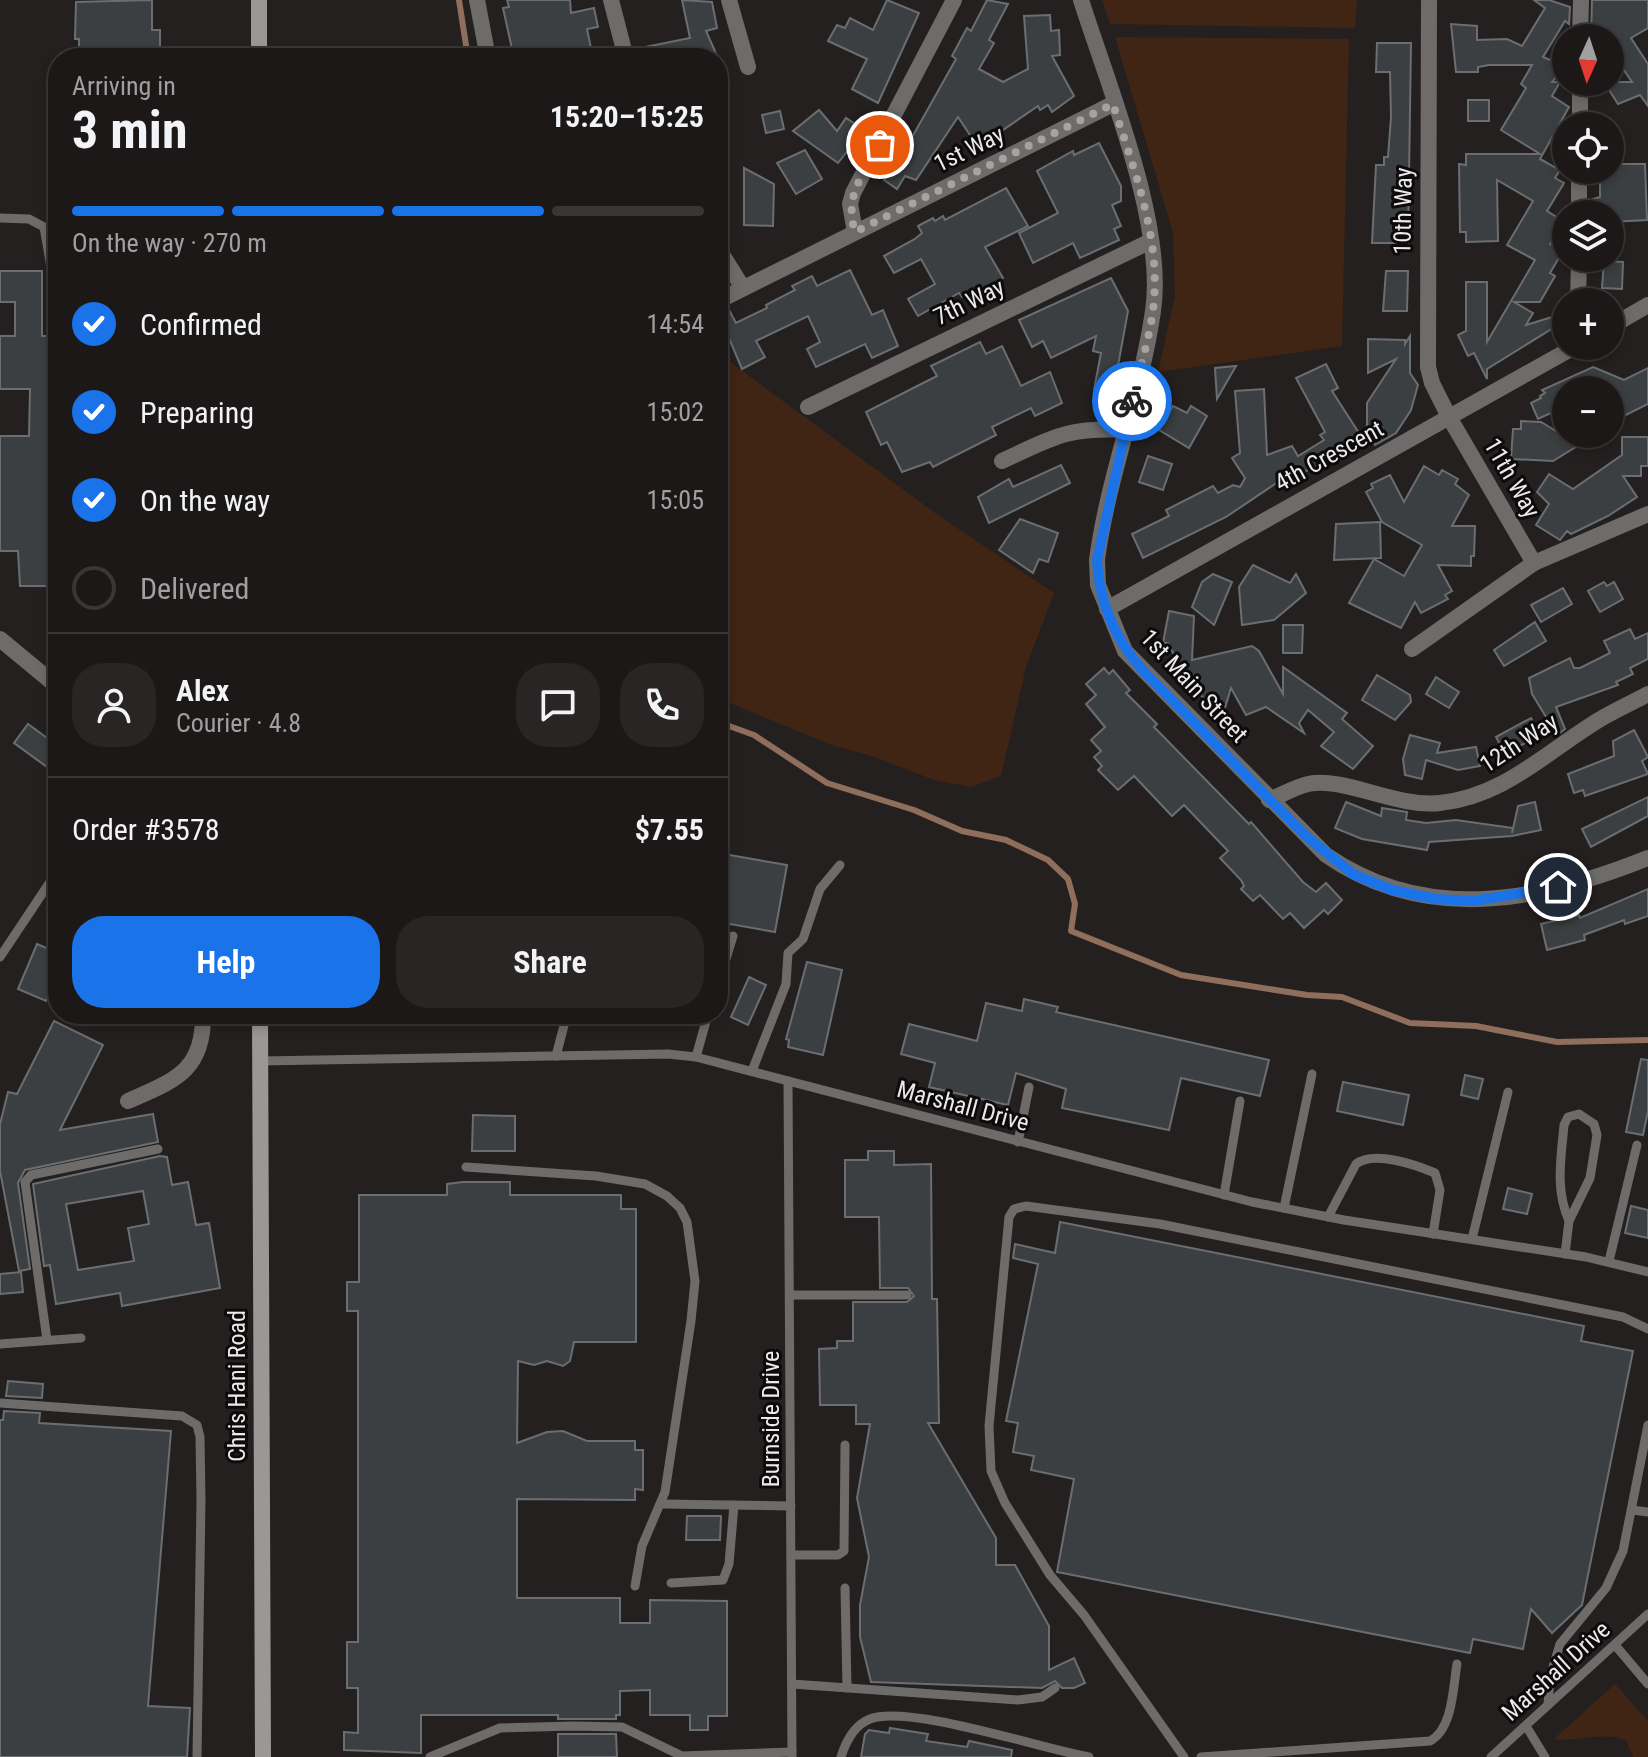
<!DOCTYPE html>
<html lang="en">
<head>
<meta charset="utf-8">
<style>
  body { margin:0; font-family:"Roboto Condensed",sans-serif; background:#282524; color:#f1f3f6; height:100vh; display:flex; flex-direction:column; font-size:30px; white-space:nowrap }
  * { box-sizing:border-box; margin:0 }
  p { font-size:26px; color:#a0a0a1 }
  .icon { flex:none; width:44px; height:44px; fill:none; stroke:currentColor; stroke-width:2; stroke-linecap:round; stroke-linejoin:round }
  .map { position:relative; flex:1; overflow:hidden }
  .panel { position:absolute; left:48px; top:48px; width:680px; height:976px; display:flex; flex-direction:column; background:#1b1817; border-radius:32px; box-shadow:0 4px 12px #0003,0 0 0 2px #393736 }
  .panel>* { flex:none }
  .needle { width:52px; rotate:183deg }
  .controls { position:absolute; left:1552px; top:24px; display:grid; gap:16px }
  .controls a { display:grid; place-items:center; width:72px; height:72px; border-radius:50%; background:#1b1817; box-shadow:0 4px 12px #0003,0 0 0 2px #393736; font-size:40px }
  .pin { position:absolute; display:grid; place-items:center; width:68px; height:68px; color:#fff; margin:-34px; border:4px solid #fff; border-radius:50%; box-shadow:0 2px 8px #0007 }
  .courier { position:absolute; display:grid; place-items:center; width:80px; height:80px; margin:-40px; border:6px solid #1a73e8; border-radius:50%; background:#fff; color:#222; box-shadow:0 2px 10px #0007 }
  .overview em { font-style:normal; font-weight:700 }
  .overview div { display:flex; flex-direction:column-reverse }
  .overview { display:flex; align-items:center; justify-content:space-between; height:136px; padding:0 24px }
  h1 { font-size:52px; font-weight:700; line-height:60px }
  .bar { display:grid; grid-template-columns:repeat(4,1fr); gap:12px 8px; align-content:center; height:96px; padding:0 24px }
  .bar i { height:10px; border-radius:6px; background:#393736 }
  .bar .current { background:#1a73e8 }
  .bar p { grid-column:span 4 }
  .line { display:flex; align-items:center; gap:20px; padding:0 24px; border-top:2px solid #393736 }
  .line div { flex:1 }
  .round { display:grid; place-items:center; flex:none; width:84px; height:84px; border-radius:32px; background:#282524 }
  ol { padding:0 24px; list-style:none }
  li { display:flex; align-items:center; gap:24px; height:88px }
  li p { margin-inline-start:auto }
  li .icon { padding:8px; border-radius:50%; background:#1a73e8; color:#fff; stroke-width:4 }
  li:last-child { color:#a0a0a1 }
  li i { width:44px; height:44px; border:4px solid #393736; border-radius:50% }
  .action { display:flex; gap:16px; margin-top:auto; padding:16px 24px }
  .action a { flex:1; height:92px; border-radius:32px; background:#1a73e8; color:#fff; font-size:32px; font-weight:700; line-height:92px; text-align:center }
  .action a+a { background:#282524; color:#f1f3f6 }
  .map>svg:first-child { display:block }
  .green { fill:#402414 }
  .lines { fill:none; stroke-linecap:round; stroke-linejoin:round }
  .stream { stroke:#8f6e5c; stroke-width:6 }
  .building { fill:#3c3f41; stroke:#6b6e71; stroke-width:2; fill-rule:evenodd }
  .service { stroke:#6e6c6b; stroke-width:9 }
  .minor { stroke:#6e6c6b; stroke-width:16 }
  .secondary { stroke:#9a9795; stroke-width:16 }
  .done { stroke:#a6a3a2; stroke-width:8; stroke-dasharray:0 14.4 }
  .route { stroke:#1a73e8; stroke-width:10 }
  .labels { text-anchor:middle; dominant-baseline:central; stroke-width:6; stroke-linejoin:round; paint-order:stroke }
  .street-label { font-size:24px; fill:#eceae9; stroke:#0c0a0a }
</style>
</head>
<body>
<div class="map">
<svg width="1648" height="1757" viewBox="0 0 1648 1757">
  <rect width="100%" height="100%" fill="#24201f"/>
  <g class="green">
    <path d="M1102,0H1357L1355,28L1110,24Z"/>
    <path d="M1115,37L1349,39L1342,346L1158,372L1175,296L1173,233Z"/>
    <path d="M718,353L938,515L1054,593L1026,667L1001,776L971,787L934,780L875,757L831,745L718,698Z"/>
    <path d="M1615,1684L1648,1721V1757H1633L1626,1740C1601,1731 1580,1742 1554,1739Z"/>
  </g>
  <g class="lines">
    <g class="stream">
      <path d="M459,0L468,58"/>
      <path d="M718,722L754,735L827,783L914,810L962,831L1006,840L1048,860L1068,879L1075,904L1071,931L1181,975L1307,995L1342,997L1410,1023L1476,1026L1557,1042L1648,1040"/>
    </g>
  </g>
  <g class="building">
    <path d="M152,0V30H160V53H110V58H79V39H75L76,2Z"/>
    <path d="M507,0H570L571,13L594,8L598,27L587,29L593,58H514L503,8L509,7Z"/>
    <path d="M682,0L712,2L717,28L706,31L718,58H637L635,49L690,38Z"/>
    <path d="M887,0L919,13L878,103L852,89L867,59L828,41L837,25L845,28L850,18L873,30Z"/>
    <path d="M987,0L1008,4L989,40L994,43L979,69L1003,82L1028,69L1024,16L1050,15L1051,31L1059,30L1060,55L1052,56L1074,96L1052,112L1048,105L1040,110L1038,106L978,147L958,117L916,180L905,176L897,189L884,180L915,132L956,59L952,56L967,28L971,31Z"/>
    <path d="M1534,0H1549L1570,7L1569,24L1565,21L1543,57L1565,66L1552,82H1560L1552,96L1569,107L1540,159L1560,170L1555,178L1564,183L1547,211L1563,221L1550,244L1563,251L1550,273L1555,276L1540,302H1514L1533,313L1526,325L1565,313L1566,320L1487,369V379L1474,353L1468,356L1458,335L1466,331V282H1487V342L1535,260L1507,245L1533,201L1497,180L1498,241L1466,242V232H1460L1459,164L1466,165V154H1540L1501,130L1526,88L1521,84L1532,65H1489L1478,67V72H1456L1451,24L1477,26V40L1507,39L1522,46L1545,8Z"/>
    <path d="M1592,0H1648V28L1631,38L1648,64V106L1640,95L1618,104L1604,82H1632L1610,50V38L1591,37Z"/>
    <path d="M1377,43H1411L1408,243H1372L1376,165H1384V157H1388L1391,117L1390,72H1376Z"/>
    <rect x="1468" y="100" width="21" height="21"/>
    <path d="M819,110L837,131L846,118L864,130L838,163L793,131Z"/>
    <path d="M780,111L784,129L766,133L762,115Z"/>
    <path d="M1099,143L1121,186V201L1112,205L1121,226L1114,229L1119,240L1080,258L1073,243L1033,263L1019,233L1058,213L1037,171L1073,151L1074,155Z"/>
    <path d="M805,150L822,179L796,194L777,163Z"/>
    <path d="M1610,164H1645L1647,220L1610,222V214H1593V199L1600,197V170H1610Z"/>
    <path d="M744,168L774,184L773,226L744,225Z"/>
    <path d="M1006,188L1028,226L985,247L1003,278L982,293L979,287L962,297L959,293L918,316L908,299L935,284L921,259L894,273L884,256L915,239L922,233L918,226L933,218L935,221L943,216L945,220Z"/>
    <path d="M1604,261L1623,262L1622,289L1602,288Z"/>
    <path d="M850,270L872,315L883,310L898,346L872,358L865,344L816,367L807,349L820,342L808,316L756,341L765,357L742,369L718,312L728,308L736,323L767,308L766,305L795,290L792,286L812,276L817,286Z"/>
    <path d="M0,271H42V336H56L58,586H20L18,551H0V436H29L30,389H0V336H15V302H0Z"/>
    <path d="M1386,271H1408L1407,311H1383Z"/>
    <path d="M1111,278L1128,311L1113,393L1094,390L1101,353L1093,351L1096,336L1051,358L1043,341L1032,347L1019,320Z"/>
    <path d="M1410,336V373L1418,385L1411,410L1396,433L1375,445L1372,440L1367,444V403L1396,359L1368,373V339L1405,340V344Z"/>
    <path d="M980,342L986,354L1002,346L1021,386L1050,372L1062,403L1035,416L1031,408L992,427L996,435L933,467L930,462L902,472L887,442L881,445L866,412L937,376L931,366Z"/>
    <path d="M1326,364L1338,388L1332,391L1366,444L1333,464L1329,459L1280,485L1278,482L1226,517L1143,558L1132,534L1169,516L1166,510L1213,486L1218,493L1233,485L1240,487L1245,478L1232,458L1240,453L1235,391L1264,389L1267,455L1292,446L1298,456L1324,440L1320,435L1325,432L1296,378Z"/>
    <path d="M1236,366L1217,399L1215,368Z"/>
    <path d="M1593,367L1624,380L1648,368V404L1618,419L1610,415V390H1566V406L1538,419L1531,403L1541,398L1540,396L1545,393L1542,390Z"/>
    <path d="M1173,406L1187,413L1191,406L1207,416L1189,448L1159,430Z"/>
    <path d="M1521,421L1541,422L1579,445L1553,461L1511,459L1513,429H1521Z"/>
    <path d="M1622,437H1648V466H1641V476H1623L1637,497L1608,516L1571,534L1567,531L1560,540L1536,525L1549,504L1537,492L1549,474L1573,489L1622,455Z"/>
    <path d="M1148,456L1172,464L1163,490L1139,482Z"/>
    <path d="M1061,465L1070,483L989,523L978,497L1009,479L1013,487Z"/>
    <path d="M1424,466L1439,475L1442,470L1458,479L1455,484L1469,495L1452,526H1475L1474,556H1471V566L1438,565L1452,591L1445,595L1448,599L1421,613L1415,602L1401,628L1349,603L1374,559L1404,576L1422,545L1382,522L1366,492L1373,488L1371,484L1390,475L1404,502Z"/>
    <path d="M1020,519L1058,533L1048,562L1039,559L1033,573L999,550Z"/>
    <path d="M1380,522L1381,558L1334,560L1336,524Z"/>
    <path d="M1253,565L1290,583L1296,574L1306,593L1274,620L1242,625L1239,587Z"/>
    <path d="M1213,574L1232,582L1214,625L1192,607L1202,582Z"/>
    <path d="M1604,582L1607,586L1614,582L1623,599L1600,612L1588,591Z"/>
    <path d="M1563,588L1572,604L1541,622L1531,605Z"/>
    <path d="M1169,611L1194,616L1192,660L1252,646L1259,651L1283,694V667L1347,713L1342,719L1373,746L1353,769L1321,746L1334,732L1308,710L1299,723L1304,733L1266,707L1246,715L1231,688L1224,711L1208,702L1191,686V689L1168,643H1163Z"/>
    <path d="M1535,622L1546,641L1504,666L1494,650Z"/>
    <path d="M1283,625H1303L1302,653H1283Z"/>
    <path d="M1630,629L1635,639L1648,633V659L1630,668L1633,674L1616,682L1618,685L1556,707L1565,729L1557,735L1532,694L1529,678L1570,658L1574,668H1580L1610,653L1604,641Z"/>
    <path d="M1104,668L1109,674L1113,670L1130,690L1126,693L1157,724L1154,727L1249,824L1251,822L1303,882L1316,892L1326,883L1342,900L1328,914L1324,910L1304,928L1290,913L1283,919L1260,895L1253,901L1241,889L1244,886L1241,880L1220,858L1228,851L1184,805L1172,816L1134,776L1118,790L1098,770L1102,766L1094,757L1101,751L1091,740L1105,727L1086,704L1096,695L1086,684Z"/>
    <path d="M1377,675L1410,695L1411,702L1395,720L1362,700Z"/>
    <path d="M1436,677L1459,692L1449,708L1426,694Z"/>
    <path d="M1531,718L1540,735L1505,754L1496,737Z"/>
    <path d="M28,724L58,746V775L14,743Z"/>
    <path d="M1634,730L1648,757L1642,761L1648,774L1585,796L1583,790L1574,793L1568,774L1614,756L1613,741Z"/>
    <path d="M1410,735L1440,743L1437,753L1476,747L1480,766L1458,770L1426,760L1422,779L1405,775L1403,759Z"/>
    <path d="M1648,797V816L1591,847L1582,829Z"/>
    <path d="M1346,802L1381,816L1382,808L1407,812L1406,820L1426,823L1456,820L1513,828L1512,833L1518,806L1535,802L1541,830L1512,836L1429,842L1427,850L1362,839L1335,828Z"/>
    <path d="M718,853L787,865L775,932L718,922Z"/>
    <path d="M1648,889V916L1625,924L1624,920L1584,935L1585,940L1547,950L1541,924L1579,915L1580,918Z"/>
    <path d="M37,944L58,953V972L46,1001L18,989Z"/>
    <path d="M807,962L842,970L823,1055L788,1047L789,1040L786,1039Z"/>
    <path d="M749,977L766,985L748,1025L731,1017Z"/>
    <path d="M1024,999L1058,1007L1056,1012L1269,1060L1260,1096L1181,1078L1169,1130L1062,1108L1066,1089L1016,1073L1008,1105L929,1087L935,1063L901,1054L909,1024L977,1041L986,1003L1022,1011Z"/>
    <path d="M54,1021L103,1045L60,1130L153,1114L158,1142L25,1170L18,1183L30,1269L19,1271L0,1171V1124L8,1092L17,1094Z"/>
    <path d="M1641,1059L1648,1060V1111L1643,1135L1626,1132Z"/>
    <path d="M1465,1075L1483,1079L1478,1099L1461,1095Z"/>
    <path d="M1343,1082L1409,1095L1403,1125L1337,1111Z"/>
    <path d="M473,1115L515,1116V1151H472Z"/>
    <path d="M868,1151H894V1165L931,1164L932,1299H937L939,1423H928L996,1538V1565H1015L1049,1626V1670L1074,1658L1085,1683L1074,1688H1062L1055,1681L1042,1688L871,1682L860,1637V1605L869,1557L857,1498L870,1424H856V1405H820L819,1349L837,1348V1341H853V1302H907L914,1296L908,1288H880L879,1217H845V1160H868Z"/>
    <path d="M160,1156L167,1157L172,1185L188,1182L196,1225L209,1223L220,1288L122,1306L120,1293L56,1304L50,1265L44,1266L33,1184ZM143,1191L149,1224L128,1228L134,1261L78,1270L66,1204Z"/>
    <path d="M463,1182H510V1195H621V1209H636V1342H574L570,1361L563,1366L547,1361L534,1365L518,1361L517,1443L547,1432L563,1431L587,1441H635V1450H643V1490L635,1489V1500L517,1499V1598H620V1623H650V1600L727,1601V1716H708V1730H690V1715H650V1690L620,1691V1715H616V1719H558V1715H421V1753L344,1750V1732L358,1733V1688H347V1642H358V1311H347V1282H359V1195H447V1184Z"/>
    <path d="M1508,1188L1532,1194L1527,1214L1503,1209Z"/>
    <path d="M1631,1206L1648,1210V1238L1625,1233Z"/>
    <path d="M1060,1222L1584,1326L1581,1341L1633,1351L1582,1605L1552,1633L1531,1609L1523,1649L1473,1639L1470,1653L1057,1572L1074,1479L1031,1470L1034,1456L1013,1452L1018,1423L1006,1421L1038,1264L1013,1258L1015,1244L1055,1253Z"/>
    <path d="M21,1272L23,1292L0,1294V1274Z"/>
    <path d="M8,1381L43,1384L42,1398L6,1396Z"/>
    <path d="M4,1411L40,1413L39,1423L171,1431L148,1706L190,1708L187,1757H0V1420H3Z"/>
    <path d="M687,1516H721L720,1540H686Z"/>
    <path d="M890,1728L928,1734L926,1741L967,1747L969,1741L1012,1750L1011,1757H861L865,1734L869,1730L889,1733Z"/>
    <path d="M558,1734H616L617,1757H558Z"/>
  </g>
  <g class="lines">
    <g class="service">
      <path d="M0,218L29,219L44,227L51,267"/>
      <path d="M718,797L720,798"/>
      <path d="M0,957L58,870"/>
      <path d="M718,985L733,936"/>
      <path d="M556,1056L567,1014"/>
      <path d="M696,1057L708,1014"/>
      <path d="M260,1061L668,1054L696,1057L1252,1202L1344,1220L1586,1257L1648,1272"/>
      <path d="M752,1071L786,984L788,953L803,939L820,889L840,865"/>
      <path d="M788,1081L792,1757"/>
      <path d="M1018,1142L1029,1087"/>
      <path d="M466,1167L596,1176L645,1184L667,1196L680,1208L687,1222L695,1281L691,1321L665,1492L642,1546L635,1586"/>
      <path d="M1224,1195L1240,1101"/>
      <path d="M1284,1208L1312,1074"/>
      <path d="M1328,1217L1356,1164C1374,1150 1416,1165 1435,1173L1440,1190L1433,1234"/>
      <path d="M1472,1239L1508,1092"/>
      <path d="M1565,1254L1569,1221L1590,1178L1597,1135L1594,1124L1579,1114L1568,1117L1564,1125C1561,1159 1555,1189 1569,1221"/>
      <path d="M1609,1261L1637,1145"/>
      <path d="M792,1295H907"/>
      <path d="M47,1340L25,1182L31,1175L158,1149"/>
      <path d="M0,1344L81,1338"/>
      <path d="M0,1403L182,1416L197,1425L200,1437L201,1500L197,1757"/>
      <path d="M662,1504L791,1506"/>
      <path d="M1632,1510L1648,1512"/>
      <path d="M791,1555H838L844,1551L845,1445"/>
      <path d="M671,1583L723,1580L729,1564L734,1505"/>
      <path d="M845,1588L847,1688"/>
      <path d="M1615,1645L1648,1684"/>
      <path d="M792,1684L1018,1700L1042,1697L1055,1688"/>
      <path d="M1548,1705L1550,1677L1560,1644L1606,1588L1623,1551L1648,1425"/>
      <path d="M1526,1726L1545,1757"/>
      <path d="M430,1757L500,1728L573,1726L622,1727L682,1756L792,1752"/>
      <path d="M841,1757C846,1741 854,1725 870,1719C908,1704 1043,1749 1089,1757"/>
      <path d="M1184,1757L1084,1615L1050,1575L1005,1503L991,1471L989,1426L1009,1217L1014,1209L1026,1206L1160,1224L1623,1317L1648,1329"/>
      <path d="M1201,1757L1430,1741C1453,1729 1453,1687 1457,1664"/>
      <path d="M1491,1757L1648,1614"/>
    </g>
    <g class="minor">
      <path d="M477,0L488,58"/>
      <path d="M611,0L626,58"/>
      <path d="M729,0L748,67"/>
      <path d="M1081,0C1108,85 1166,225 1153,311C1141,395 1108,476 1097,560L1098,585L1125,651L1326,855C1427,925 1541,901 1648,858"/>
      <path d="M1429,0L1428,367L1432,383L1449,417L1534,563"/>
      <path d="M1580,38L1581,0"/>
      <path d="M1580,126V82"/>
      <path d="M1579,214V170"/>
      <path d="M855,232L850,204L853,193L954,0"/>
      <path d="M718,248L743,288"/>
      <path d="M718,301L1113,104"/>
      <path d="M1578,302L1579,258"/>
      <path d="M1610,327L1648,305"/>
      <path d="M808,407L1151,241"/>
      <path d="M1002,461C1054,437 1067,427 1126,430"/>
      <path d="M1107,609L1576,346"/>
      <path d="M0,639L58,687"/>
      <path d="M1412,649L1534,563L1648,514"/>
      <path d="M1269,800C1282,795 1295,787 1308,784C1344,776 1396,808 1440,803C1503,796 1543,755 1594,723C1611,712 1630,704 1648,694"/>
      <path d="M128,1101C173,1081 204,1072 203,1014"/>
    </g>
    <g class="secondary">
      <path d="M259,0V58"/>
      <path d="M260,1014L263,1757"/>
    </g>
  </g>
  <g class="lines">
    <path class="done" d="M880,145C862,177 844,195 855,232L1113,104C1134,170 1162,240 1153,310C1149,341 1139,371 1132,401"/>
    <path class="route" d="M1132,401L1097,560C1099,603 1116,641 1145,673L1307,837L1353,874L1392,890L1436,899L1473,901L1558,887"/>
  </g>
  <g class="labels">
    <g class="street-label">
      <text transform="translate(969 149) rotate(-26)">1st Way</text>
      <text transform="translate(1403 211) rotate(-89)">10th Way</text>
      <text transform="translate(969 302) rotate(-26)">7th Way</text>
      <text transform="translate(1329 456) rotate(-29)">4th Crescent</text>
      <text transform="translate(1512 478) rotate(60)">11th Way</text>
      <text transform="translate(1194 686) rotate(47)">1st Main Street</text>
      <text transform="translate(1519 743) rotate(-33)">12th Way</text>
      <text transform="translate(963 1106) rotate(15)">Marshall Drive</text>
      <text transform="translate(237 1386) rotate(-90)">Chris Hani Road</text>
      <text transform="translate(771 1419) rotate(-90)">Burnside Drive</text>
      <text transform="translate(1556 1671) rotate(-42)">Marshall Drive</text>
    </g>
  </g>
</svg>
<div class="controls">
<a><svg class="needle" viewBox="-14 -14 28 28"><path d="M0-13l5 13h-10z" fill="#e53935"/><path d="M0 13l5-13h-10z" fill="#a0a0a1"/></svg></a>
<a><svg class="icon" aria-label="locate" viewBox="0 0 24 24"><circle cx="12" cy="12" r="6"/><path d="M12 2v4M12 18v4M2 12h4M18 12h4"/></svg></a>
<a><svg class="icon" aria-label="layers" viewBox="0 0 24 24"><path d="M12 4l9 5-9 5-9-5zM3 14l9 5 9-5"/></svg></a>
<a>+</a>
<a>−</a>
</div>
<div class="pin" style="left:880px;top:145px;background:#ea580c"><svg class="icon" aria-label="bag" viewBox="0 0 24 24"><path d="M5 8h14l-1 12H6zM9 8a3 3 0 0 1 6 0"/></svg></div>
<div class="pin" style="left:1558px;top:887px;background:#1f2937"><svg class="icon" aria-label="home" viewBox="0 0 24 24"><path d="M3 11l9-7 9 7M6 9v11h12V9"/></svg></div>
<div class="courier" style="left:1132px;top:401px"><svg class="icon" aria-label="bike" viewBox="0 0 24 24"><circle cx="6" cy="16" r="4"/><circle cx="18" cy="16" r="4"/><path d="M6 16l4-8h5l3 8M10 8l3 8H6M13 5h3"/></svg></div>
<section class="panel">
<div class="overview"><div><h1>3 min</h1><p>Arriving in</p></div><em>15:20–15:25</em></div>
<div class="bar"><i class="current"></i><i class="current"></i><i class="current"></i><i></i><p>On the way · 270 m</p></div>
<ol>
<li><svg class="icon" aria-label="check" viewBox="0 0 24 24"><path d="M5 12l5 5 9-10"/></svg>Confirmed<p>14:54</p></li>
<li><svg class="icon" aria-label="check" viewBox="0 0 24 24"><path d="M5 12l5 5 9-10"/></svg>Preparing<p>15:02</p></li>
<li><svg class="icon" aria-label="check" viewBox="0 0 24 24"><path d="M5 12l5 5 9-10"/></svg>On the way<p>15:05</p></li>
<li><i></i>Delivered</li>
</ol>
<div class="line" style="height:144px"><a class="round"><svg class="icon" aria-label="person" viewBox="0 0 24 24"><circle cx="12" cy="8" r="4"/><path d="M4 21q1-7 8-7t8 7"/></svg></a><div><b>Alex</b><p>Courier · 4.8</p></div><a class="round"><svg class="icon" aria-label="chat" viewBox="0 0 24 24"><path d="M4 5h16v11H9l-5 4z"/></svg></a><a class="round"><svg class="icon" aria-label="phone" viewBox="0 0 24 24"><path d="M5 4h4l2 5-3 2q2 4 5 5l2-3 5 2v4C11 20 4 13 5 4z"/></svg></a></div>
<div class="line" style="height:104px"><div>Order #3578</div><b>$7.55</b></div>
<div class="action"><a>Help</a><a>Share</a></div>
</section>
</div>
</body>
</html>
